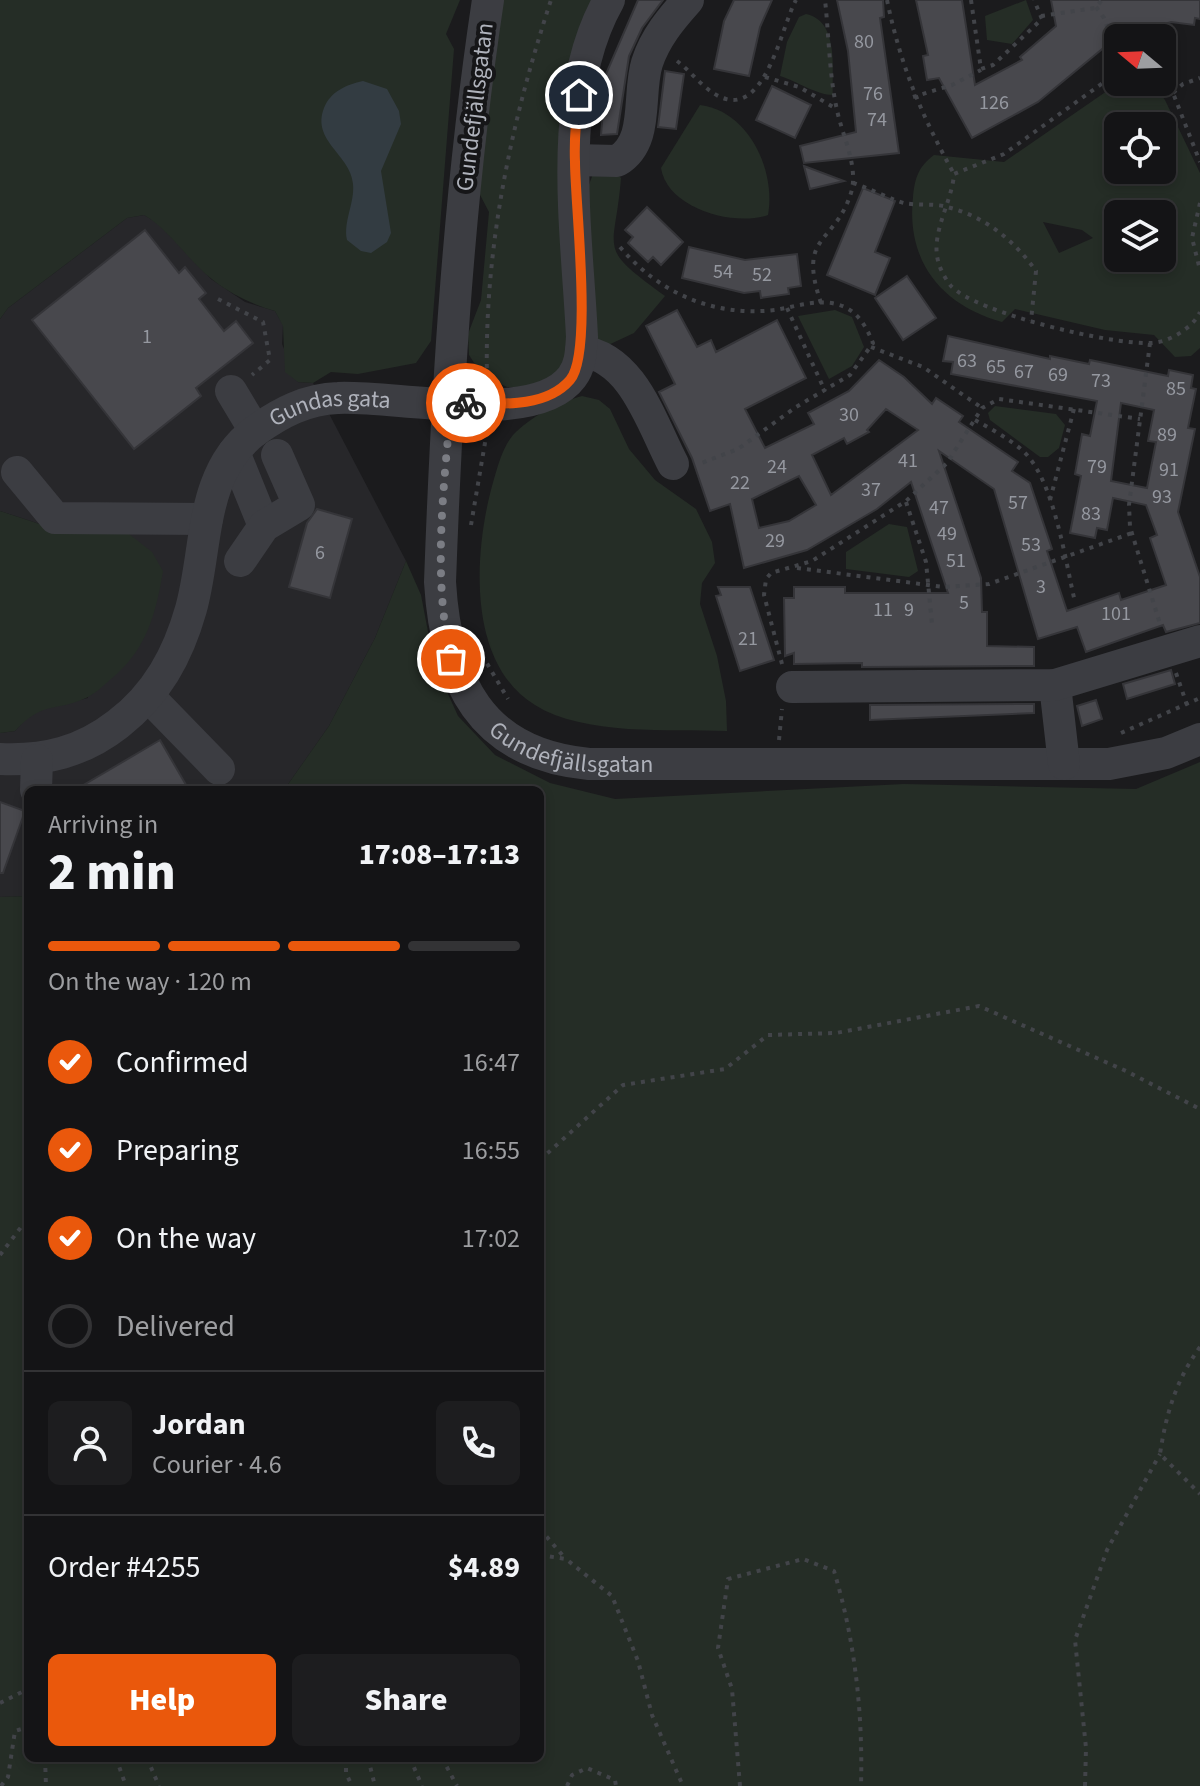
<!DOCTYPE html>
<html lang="en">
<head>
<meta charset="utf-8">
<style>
  body { margin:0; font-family:"Source Sans 3",sans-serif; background:#1d1d1f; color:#f1f3f6; height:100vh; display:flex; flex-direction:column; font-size:30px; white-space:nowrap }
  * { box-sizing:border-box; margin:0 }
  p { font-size:26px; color:#9d9ea1 }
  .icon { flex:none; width:44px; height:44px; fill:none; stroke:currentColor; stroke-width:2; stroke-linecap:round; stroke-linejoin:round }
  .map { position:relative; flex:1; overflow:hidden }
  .side { position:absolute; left:24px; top:786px; width:520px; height:976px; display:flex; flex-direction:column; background:#141416; border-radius:12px; box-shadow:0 4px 12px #0003,0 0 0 2px #333335 }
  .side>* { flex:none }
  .needle { width:52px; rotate:289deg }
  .controls { position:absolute; left:1104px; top:24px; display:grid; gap:16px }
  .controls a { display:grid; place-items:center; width:72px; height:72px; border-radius:12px; background:#141416; box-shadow:0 4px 12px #0003,0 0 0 2px #333335; font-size:40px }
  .pin { position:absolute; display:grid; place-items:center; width:68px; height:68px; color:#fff; margin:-34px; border:4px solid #fff; border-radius:50%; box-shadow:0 2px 8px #0007 }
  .courier { position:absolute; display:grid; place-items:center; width:80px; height:80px; margin:-40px; border:6px solid #ea580c; border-radius:50%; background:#fff; color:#222; box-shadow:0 2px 10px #0007 }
  .overview em { font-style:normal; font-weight:800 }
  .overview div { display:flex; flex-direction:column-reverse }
  .overview { display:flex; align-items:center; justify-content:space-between; height:136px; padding:0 24px }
  h1 { font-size:52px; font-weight:800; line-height:60px }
  .bar { display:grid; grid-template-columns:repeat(4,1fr); gap:12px 8px; align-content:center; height:96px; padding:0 24px }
  .bar i { height:10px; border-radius:6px; background:#333335 }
  .bar .on { background:#ea580c }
  .bar p { grid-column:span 4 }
  .line { display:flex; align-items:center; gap:20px; padding:0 24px; border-top:2px solid #333335 }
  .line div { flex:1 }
  .round { display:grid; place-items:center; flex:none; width:84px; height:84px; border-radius:12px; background:#1d1d1f }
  ol { padding:0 24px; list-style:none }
  li { display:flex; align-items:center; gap:24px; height:88px }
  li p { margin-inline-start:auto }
  li .icon { padding:8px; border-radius:50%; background:#ea580c; color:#fff; stroke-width:4 }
  li:last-child { color:#9d9ea1 }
  li i { width:44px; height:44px; border:4px solid #333335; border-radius:50% }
  .action { display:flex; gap:16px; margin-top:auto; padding:16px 24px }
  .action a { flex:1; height:92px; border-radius:12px; background:#ea580c; color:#fff; font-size:32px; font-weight:800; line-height:92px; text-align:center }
  .action a+a { background:#1d1d1f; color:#f1f3f6 }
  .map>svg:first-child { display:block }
  .built { fill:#27272a }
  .green { fill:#252d26; fill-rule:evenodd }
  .water { fill:#333c42 }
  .building { fill:#48484d; stroke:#353539; stroke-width:2; fill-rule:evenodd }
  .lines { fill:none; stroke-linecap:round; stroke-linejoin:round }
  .path { stroke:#424449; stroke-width:4; stroke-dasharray:4 6; stroke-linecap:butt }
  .minor { stroke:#3c3d42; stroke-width:32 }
  .done { stroke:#7b7d84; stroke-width:8; stroke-dasharray:0 14.4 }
  .route { stroke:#ea580c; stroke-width:10 }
  .labels { text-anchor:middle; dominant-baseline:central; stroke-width:8; stroke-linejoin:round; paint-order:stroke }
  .number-label { font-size:20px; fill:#9598a0 }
  .street-label { font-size:24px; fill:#afb2bb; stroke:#161618 }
</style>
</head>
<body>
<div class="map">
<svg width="1200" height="1786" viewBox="0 0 1200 1786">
  <rect width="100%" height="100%" fill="#1b1b1d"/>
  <path class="built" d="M144,215L159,224L211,279L245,302L275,311L283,325L282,344L298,382L313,383L406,561L375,638L329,726L284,790H28V896L0,897V733L15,731L33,711L88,698L67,533L0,511V319L8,308L127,218Z"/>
  <g class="green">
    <path d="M0,0H460L446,34L454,49L431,341L416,363L358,374L331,372L313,383L298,382L285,372L283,326L275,311C252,304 232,295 213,280C187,260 171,231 144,215L127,218L8,308L0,319Z"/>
    <path d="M500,0H598L568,348L564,366L539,387H507L482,375L469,355L468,334L481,300L489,212L478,191Z"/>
    <path d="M1026,0L1033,20L1012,44L987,40L985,16Z"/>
    <path d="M806,14C839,21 832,68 833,95C817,95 796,81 780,76L787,42L799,17Z"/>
    <path d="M1120,82L1152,84L1165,100L1200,173V348L1191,356L1175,357L1154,335L1105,330L1015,309L1002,322C941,305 906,261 913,197C915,178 918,167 934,155L1004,162ZM1118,126H1162V170H1118ZM1118,214H1162V258H1118ZM1043,222L1082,230L1093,238L1059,253Z"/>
    <path d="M700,105C749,111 776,171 768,215C733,227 667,208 661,168Z"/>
    <path d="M613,170L621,178C615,255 595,245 665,296L634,333L604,347L597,343L587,190L593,174Z"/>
    <path d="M835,310L852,317L864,347L852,366L829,379L798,316Z"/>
    <path d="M582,396L599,400L610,409L629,449L655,480L696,509L712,542L715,563L702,583L700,604L717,656L726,701L727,731C670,729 584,736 535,705C465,662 474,547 494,479C498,465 503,447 513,435C530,417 559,402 582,396Z"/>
    <path d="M995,406L1056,414L1065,425L1059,448L1048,457H1040L990,420L988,413Z"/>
    <path d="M0,511L67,533L129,534L152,552L163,571C156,614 146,651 111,679C103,686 95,694 86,698C52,713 44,700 15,731L0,733Z"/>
    <path d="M889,524L907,527L918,571L909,577L846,569V552Z"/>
    <path d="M406,561L421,595L434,663L458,716L495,755L550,783L615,799L904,784L1136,789L1200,762V1786H0V897L28,896V1758H540V790H284L329,726L375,638Z"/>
  </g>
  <path class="water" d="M363,81L387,89L399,111L401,124L381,171L391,233L387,242L371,253L361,251L347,240C343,221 355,203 353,184C351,155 311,141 324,108C331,91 346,85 363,81Z"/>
  <g class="building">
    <path d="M638,0H663L642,28L629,56L617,134L601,135L606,74Z"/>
    <path d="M734,0H772L760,27L749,76L714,69L724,21Z"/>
    <path d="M837,0H883L884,17L880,18L899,153L804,163L800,146L856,132L848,51Z"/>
    <path d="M916,0H962L975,85L1022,60L1020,57L1056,26L1051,0H1200V19L1195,18L1194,25L1171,22L1112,41L1038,102L972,138L939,78L927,80L923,56L928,55Z"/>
    <path d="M665,71L684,74L676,129L658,127Z"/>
    <path d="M772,86L811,105L795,138L756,120Z"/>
    <path d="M804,166L844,181L810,189Z"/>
    <path d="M863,188L895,201L875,252L890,258L875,295L827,275Z"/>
    <path d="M647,207L683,242L661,265L653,257L648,262L628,243L633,237L625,230Z"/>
    <path d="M145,230L179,273L185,267L206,293L199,299L224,331L236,321L253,343L196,388L201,396L134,449L32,320Z"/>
    <path d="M689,247L745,260L797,254L801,286L788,288L789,294L761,298L760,291L744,293L682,278Z"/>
    <path d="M907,276L936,318L903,340L875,298Z"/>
    <path d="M677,310L697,347L711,340L716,352L777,320L806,378L745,409L765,448L814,424L808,413L849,391L879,360L904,377L932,404L936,398L963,416L959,422L1018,462L1012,471L1030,483L1052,549L1047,551L1067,611L1119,593L1121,600L1166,585L1150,538L1157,535L1146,505L1113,498L1107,530L1097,528L1095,538L1070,533L1081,476L1075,474L1082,434L1090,436L1097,401L951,374L953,362L943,361L948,336L1050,359V356L1089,364L1090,360L1168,376L1169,370L1193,375L1191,388L1196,389L1188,428L1195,429L1178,512L1200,577V623L1166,632L1163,625L1086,652L1077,627L1038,639L994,489L939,451L981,578L982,612H987V646L1034,647V666L862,667V663L794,664V653L785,656L784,598H794V587H845V593H948L911,482L877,509L807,550L744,568L730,504L710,511L692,458L659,392L675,384L646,326ZM1121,403L1154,410L1148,441L1156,442L1147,488L1111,481ZM886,409L918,430L831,495L812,455L844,438L847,444L869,432L867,430ZM799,476L816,505L789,521L759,528L752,499Z"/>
    <path d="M317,509L352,519L330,598L289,587L307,523Z"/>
    <path d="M718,587H750L774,660L740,671L716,596L721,595Z"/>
    <path d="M1171,670L1175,684L1127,699L1123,684Z"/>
    <path d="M1096,700L1102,719L1082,726L1077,706Z"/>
    <path d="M1034,704V713L870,720V705Z"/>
    <path d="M160,740L189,790H75Z"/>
    <path d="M0,802L25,811L3,873H0Z"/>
  </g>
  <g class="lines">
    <g class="path">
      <path d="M887,0C901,67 921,114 954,174"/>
      <path d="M971,0L981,69L993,65L1042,19L1034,0"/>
      <path d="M1096,7L1104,18L1118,58"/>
      <path d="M1041,16L1095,8L1102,0"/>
      <path d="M677,61C692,72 707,94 726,99C767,110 782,25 796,0"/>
      <path d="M1118,72L1004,154L954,174C952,203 929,235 939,264C941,271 946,280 951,286C976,313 1112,345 1150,343C1168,343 1193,328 1200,312"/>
      <path d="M765,77L799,87L835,108"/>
      <path d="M1162,80L1173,93L1200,162"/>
      <path d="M1173,93L1183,84L1200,78"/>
      <path d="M913,97L952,85L981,70"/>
      <path d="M853,183C866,187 895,201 904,203C918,206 934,203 947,207C984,216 1014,240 1036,271L1031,321"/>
      <path d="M1200,203L1192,238L1200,270"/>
      <path d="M620,247C659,293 713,317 775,310C794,307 816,299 836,304C857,309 866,326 873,343L850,375L796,407L738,449L699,464"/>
      <path d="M218,299L263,322L270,360L252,375"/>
      <path d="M821,303C797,233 834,246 851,193C859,167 842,135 837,110C829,74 829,36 825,0"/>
      <path d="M787,308L825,391"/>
      <path d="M1150,343L1129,505L1130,527L1161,627"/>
      <path d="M871,347L923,367L982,408"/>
      <path d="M487,378C484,249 511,122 551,0"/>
      <path d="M975,420C991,429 1008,438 1022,450C1054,478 1065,560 1075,602"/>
      <path d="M1050,500L1074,409"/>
      <path d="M906,502L926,562L932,624"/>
      <path d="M471,525L487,431"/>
      <path d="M797,568L944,587L989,584L1132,533"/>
      <path d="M482,655L508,699"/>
      <path d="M782,664L764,595L766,579L771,573L812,561L906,501L947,463L982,408L999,399L1140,419"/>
      <path d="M1176,673L1187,705"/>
      <path d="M1121,733L1200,698"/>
      <path d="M779,740L782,709"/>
      <path d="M540,1160L623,1085L725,1069L768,1035L836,1033L979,1006L1126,1071L1200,1109"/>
      <path d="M0,1255L28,1218"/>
      <path d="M1200,1347C1176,1380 1166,1414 1160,1454L1200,1494"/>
      <path d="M540,1529L564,1557"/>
      <path d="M540,1555L566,1559L612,1596L638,1661L652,1715L683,1786"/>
      <path d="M0,1703L28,1689"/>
      <path d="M45,1758L46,1786"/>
      <path d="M116,1758L126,1786"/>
      <path d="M147,1758L159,1786"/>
      <path d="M346,1758V1773L352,1786"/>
      <path d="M368,1758L375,1786"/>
      <path d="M410,1758L422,1786"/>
      <path d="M442,1758L457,1786"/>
      <path d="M1,1786L8,1777L15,1731L28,1727"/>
      <path d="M567,1786L572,1775L587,1768L615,1780L616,1786"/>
      <path d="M740,1786L732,1689L718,1648L728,1579L803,1559L834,1571C855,1640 863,1714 861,1786"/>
      <path d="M1085,1786L1086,1748L1075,1640L1107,1550L1160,1454"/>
    </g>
    <g class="minor">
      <path id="s1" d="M488,0C459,192 447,388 440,582C446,681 480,754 589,764H1109L1166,753L1200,739"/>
      <path d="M574,160L617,161C650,142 637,95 647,63C655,38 671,19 688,0"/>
      <path d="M581,351C633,358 651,422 673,464"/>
      <path d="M231,391L255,431"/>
      <path d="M234,452L264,526"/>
      <path d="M17,472L55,518L207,519"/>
      <path d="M240,561L264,526L299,505L277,455"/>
      <path d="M1055,685L1064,764"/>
      <path d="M792,687L1055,685L1200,641"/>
      <path d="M149,697L219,769"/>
      <path id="s2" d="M0,759C45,761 82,752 118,724C157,694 178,655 191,609C208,548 199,473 255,431C280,413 306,399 338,398C394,395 535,427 572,377C581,365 581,351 582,337C577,231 555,95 609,0"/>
      <path d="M36,790L37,760"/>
    </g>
  </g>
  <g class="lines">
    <path class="done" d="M451,659C432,575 444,488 451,403H466"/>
    <path class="route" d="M466,403C500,404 546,408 570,380C593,354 575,203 575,162C574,140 576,118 579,95"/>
  </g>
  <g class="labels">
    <g class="number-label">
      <text x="864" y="42">80</text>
      <text x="873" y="94">76</text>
      <text x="994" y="103">126</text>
      <text x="877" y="120">74</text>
      <text x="723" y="272">54</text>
      <text x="762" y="275">52</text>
      <text x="147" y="337">1</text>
      <text x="967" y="361">63</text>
      <text x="996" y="367">65</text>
      <text x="1024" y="372">67</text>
      <text x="1058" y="375">69</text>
      <text x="1101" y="381">73</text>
      <text x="1176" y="389">85</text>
      <text x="849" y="415">30</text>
      <text x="1167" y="435">89</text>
      <text x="908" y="461">41</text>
      <text x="777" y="467">24</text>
      <text x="1097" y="467">79</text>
      <text x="1169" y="470">91</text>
      <text x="740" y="483">22</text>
      <text x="871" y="490">37</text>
      <text x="1162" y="497">93</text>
      <text x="1018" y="503">57</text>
      <text x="939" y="508">47</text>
      <text x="1091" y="514">83</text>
      <text x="947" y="534">49</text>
      <text x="775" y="541">29</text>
      <text x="1031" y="545">53</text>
      <text x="320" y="553">6</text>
      <text x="956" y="561">51</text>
      <text x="1041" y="587">3</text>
      <text x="964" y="603">5</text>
      <text x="883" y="610">11</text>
      <text x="909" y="610">9</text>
      <text x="1116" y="614">101</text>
      <text x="748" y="639">21</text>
    </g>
    <g class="street-label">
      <text transform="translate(475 107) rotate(-83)">Gundefjällsgatan</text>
      <text stroke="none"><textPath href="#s2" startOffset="540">Gundas gata</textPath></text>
      <text stroke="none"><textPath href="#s1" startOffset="826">Gundefjällsgatan</textPath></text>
    </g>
  </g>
</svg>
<div class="controls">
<a><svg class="needle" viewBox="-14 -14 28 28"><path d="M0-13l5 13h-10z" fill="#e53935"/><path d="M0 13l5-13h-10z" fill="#9d9ea1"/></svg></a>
<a><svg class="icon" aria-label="locate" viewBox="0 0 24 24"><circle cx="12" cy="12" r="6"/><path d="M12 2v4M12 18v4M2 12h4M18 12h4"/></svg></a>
<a><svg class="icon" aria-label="layers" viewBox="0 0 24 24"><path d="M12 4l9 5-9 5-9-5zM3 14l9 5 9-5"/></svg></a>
</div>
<div class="pin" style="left:451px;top:659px;background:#ea580c"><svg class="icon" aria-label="bag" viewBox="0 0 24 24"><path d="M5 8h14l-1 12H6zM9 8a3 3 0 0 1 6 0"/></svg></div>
<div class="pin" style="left:579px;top:95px;background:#1f2937"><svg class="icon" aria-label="home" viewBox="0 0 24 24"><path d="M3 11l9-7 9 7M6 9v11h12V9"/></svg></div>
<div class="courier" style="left:466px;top:403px"><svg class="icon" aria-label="bike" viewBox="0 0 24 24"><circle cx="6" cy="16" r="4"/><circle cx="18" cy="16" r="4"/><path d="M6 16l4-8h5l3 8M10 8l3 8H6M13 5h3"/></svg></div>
<section class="side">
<div class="overview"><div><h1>2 min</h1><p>Arriving in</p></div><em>17:08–17:13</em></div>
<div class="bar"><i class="on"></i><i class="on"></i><i class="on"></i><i></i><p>On the way · 120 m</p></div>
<ol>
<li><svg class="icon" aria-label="check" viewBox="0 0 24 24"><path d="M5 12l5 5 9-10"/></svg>Confirmed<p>16:47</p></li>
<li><svg class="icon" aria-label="check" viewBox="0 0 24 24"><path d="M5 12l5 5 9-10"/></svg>Preparing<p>16:55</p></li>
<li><svg class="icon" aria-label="check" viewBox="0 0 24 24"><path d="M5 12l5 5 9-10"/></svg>On the way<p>17:02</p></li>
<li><i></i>Delivered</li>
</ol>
<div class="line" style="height:144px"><a class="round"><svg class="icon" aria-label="person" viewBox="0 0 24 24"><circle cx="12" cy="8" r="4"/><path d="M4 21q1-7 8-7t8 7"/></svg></a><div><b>Jordan</b><p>Courier · 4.6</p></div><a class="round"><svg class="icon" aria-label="phone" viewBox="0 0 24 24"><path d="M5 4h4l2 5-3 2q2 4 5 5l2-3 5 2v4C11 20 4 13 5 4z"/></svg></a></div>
<div class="line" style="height:104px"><div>Order #4255</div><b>$4.89</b></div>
<div class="action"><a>Help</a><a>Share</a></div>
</section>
</div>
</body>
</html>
